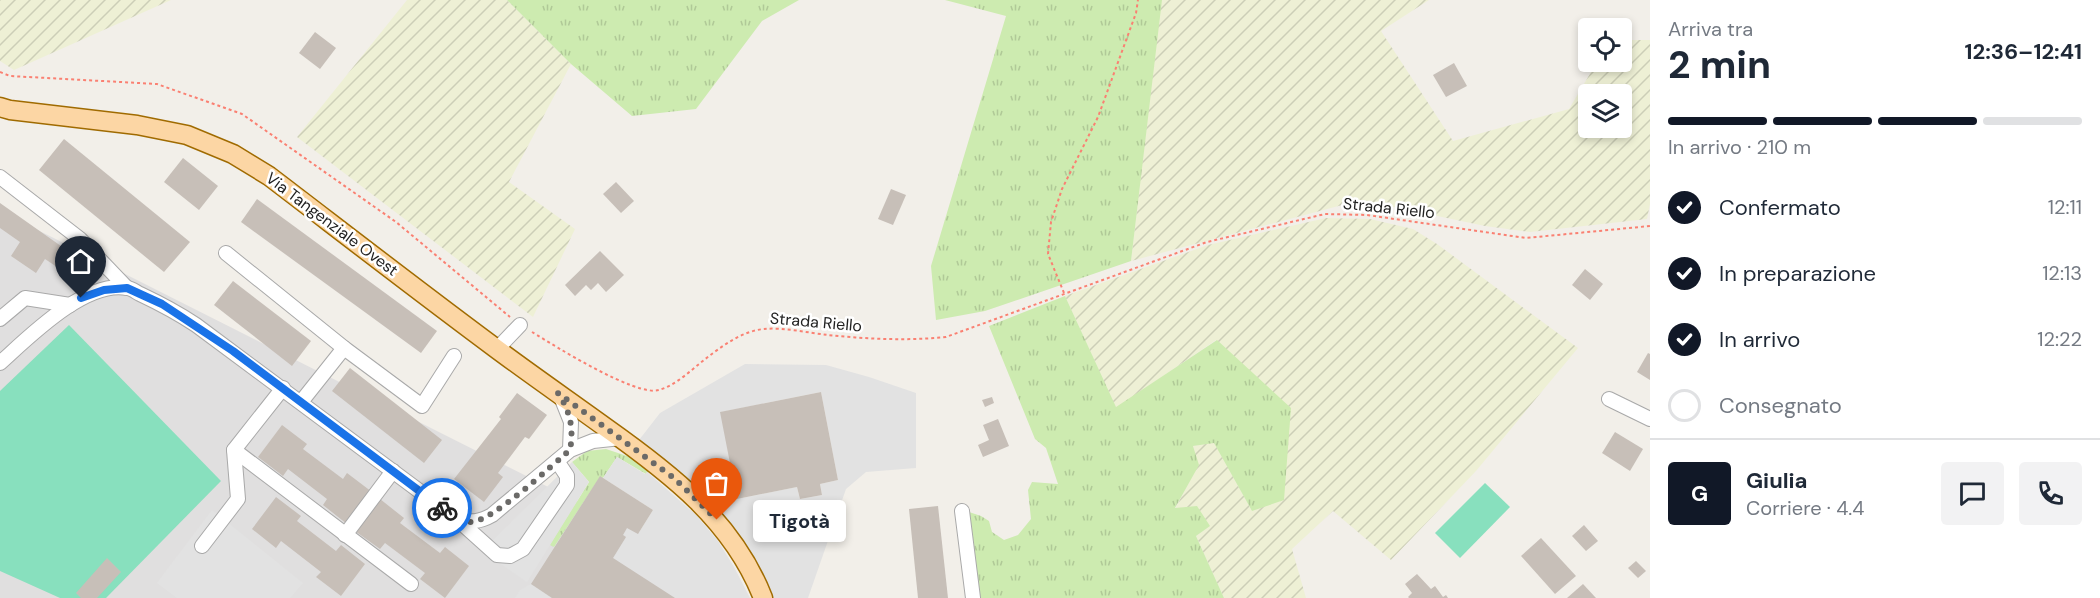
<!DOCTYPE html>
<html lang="it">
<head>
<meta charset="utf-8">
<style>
  body { margin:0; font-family:"DM Sans",sans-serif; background:#f2f2f3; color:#1f2937; height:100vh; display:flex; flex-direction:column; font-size:22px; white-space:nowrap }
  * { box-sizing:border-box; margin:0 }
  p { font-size:20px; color:#747a83 }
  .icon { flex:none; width:33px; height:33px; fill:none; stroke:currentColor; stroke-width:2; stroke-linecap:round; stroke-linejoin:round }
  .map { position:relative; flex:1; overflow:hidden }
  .details { display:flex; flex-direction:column; background:#fff; width:450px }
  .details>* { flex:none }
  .controls { position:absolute; left:1578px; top:18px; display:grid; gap:12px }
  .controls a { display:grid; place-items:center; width:54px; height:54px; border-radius:6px; background:#fff; box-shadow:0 3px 9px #0003; font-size:30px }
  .pin { position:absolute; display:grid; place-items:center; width:51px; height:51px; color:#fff; margin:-62px -26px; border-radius:50% 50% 50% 0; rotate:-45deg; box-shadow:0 0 6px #0007 }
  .pin .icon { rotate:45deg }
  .courier { position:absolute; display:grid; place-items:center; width:60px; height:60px; margin:-30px; border:4px solid #1a73e8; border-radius:50%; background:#fff; color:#222; box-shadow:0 2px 8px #0007 }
  .bubble { position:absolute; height:42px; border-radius:6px; background:#fff; box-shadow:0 3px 9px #0003; font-size:20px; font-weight:700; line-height:42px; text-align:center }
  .headline em { font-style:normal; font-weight:700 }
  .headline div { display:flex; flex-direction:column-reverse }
  .headline { display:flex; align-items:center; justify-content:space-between; height:102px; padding:0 18px }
  h1 { font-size:39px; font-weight:700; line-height:45px }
  .bar { display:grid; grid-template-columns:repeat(4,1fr); gap:9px 6px; align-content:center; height:72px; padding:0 18px }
  .bar i { height:8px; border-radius:4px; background:#e0e1e3 }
  .bar .current { background:#111827 }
  .bar p { grid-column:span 4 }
  .line { display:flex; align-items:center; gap:15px; padding:0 18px; border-top:2px solid #e0e1e3 }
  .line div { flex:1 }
  .round { display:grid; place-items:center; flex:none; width:63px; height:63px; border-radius:6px; background:#f2f2f3 }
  ol { padding:0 18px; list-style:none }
  li { display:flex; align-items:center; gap:18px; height:66px }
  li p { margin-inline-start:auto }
  li .icon { padding:6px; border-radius:50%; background:#111827; color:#fff; stroke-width:4 }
  li:last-child { color:#747a83 }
  li i { width:33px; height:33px; border:3px solid #e0e1e3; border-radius:50% }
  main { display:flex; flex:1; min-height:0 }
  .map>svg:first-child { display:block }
  .residential { fill:#e0dfdf }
  .farmland { fill:url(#farmland-furrows); fill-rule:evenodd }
  .grass { fill:url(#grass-tufts) }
  .pitch { fill:#88e0be }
  .parking { fill:#e2e2e2; fill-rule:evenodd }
  .building { fill:#c7bfb8 }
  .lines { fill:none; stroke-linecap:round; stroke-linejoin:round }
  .minor-casing { stroke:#a9a9a9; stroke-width:16 }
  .major-casing { stroke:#a06b00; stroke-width:21 }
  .path { stroke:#fa8072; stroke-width:2; stroke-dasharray:3 3; stroke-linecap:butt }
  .minor { stroke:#fff; stroke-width:14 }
  .major { stroke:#fcd6a4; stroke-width:18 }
  .done { stroke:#6b6a68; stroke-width:6; stroke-dasharray:0 10.8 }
  .route { stroke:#1a73e8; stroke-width:8 }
  .labels { text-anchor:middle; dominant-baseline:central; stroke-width:5; stroke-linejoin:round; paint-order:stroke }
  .street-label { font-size:16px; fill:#222; stroke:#fff }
</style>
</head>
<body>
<main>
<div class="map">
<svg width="1650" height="598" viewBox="0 0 1650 598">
  <defs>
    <pattern id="farmland-furrows" width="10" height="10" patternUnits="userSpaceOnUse" patternTransform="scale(1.5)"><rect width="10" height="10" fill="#eef0d5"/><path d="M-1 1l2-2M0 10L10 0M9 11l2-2" fill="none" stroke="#ccceb7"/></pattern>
    <pattern id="grass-tufts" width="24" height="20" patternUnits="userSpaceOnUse" patternTransform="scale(1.5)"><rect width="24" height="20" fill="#cdebb0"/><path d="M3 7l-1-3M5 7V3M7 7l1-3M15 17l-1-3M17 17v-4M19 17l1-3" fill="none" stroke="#b0c997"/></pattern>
  </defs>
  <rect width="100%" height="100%" fill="#f2efe9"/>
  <path class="residential" d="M0,211L719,573L712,598H0Z"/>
  <g class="farmland">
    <path d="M0,0H171L14,70L0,61Z"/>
    <path d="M407,0H507L571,64L509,182L575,229L533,317L297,137Z"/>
    <path d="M1161,0H1429L1381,31L1453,141L1569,109L1597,62H1622V40H1650V204L1647,219L1530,232L1485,226L1361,200L1131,261ZM1588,94H1622V128H1588Z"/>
    <path d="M1326,218L1370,219L1413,229L1437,244L1578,348L1476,471L1391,560L1333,511L1292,549L1306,598H1224L1196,536L1209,526L1175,509L1198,465L1193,446L1214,442L1252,511L1216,340L1116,408L1065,296L1208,245Z"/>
  </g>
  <g class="grass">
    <path d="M507,0H799L762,21L696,109L632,116L571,64Z"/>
    <path d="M945,0H1162L1131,261L985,311L936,320L931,266L1006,16Z"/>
    <path d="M1065,296L1116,407L1217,340L1291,408L1284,500L1252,511L1214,443L1193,446L1199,465L1175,508L1197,506L1210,526L1196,536L1224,598H980L969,512L981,516L989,521L992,532L1004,540L1018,535L1031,519L1028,490L1032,482L1058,484L1046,448L1035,439L989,326Z"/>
    <path d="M606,449L630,457L649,471L646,474L617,457L603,478L600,477L554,547L550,545L589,482L572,462L587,451Z"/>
  </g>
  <g class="pitch">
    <path d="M69,325L221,481L106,598H60L0,571V391Z"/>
    <path d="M1485,483L1510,507L1460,558L1435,533Z"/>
  </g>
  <g class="parking">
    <path d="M745,364L826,365L869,377L916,393V468L866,472L846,489L808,598H772L747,548L723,515L690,480L639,440L660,413ZM821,392L838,480L820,484L822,495L800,499L797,487L737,499L721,412Z"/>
    <path d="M617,457L645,474L647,472L696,515L718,541L734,567L750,598H675L613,558L626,537L623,535L627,528L638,534L653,510L603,478Z"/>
    <path d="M572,462L589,482L527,582L482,551Z"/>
    <path d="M212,510L303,583L290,598H177L157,583Z"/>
    <path d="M531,584L552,598H515L520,590Z"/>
  </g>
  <g class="building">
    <path d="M315,32L336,48L320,69L299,53Z"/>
    <path d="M1454,63L1467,86L1446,97L1433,75Z"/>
    <path d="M64,139L190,242L164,272L39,170Z"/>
    <path d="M183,158L218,186L199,210L164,182Z"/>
    <path d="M616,182L634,201L621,213L603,194Z"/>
    <path d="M891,189L906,195L893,225L878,219Z"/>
    <path d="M257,199L437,331L421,353L241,222Z"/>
    <path d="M0,203L68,251L57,267L45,259L36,273L11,256L20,242L0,228Z"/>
    <path d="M600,251L624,275L606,292L598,283L591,290L586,285L575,296L565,285Z"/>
    <path d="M1585,269L1603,284L1590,300L1572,285Z"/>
    <path d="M233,281L311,341L292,366L214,305Z"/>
    <path d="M1648,353L1650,354V380L1637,372Z"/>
    <path d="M350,368L442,440L424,463L332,391Z"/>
    <path d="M821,392L838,480L820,484L822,495L800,499L797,487L737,499L720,412Z"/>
    <path d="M517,393L547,415L529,439L525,437L498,473L503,477L484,502L454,479L501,419L499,417Z"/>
    <path d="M992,397L994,403L985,407L982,400Z"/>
    <path d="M998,419L1009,446L983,457L978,445L989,440L983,425Z"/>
    <path d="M282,425L307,444L303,449L343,479L347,473L372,492L347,524L323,505L327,499L288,469L283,476L258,457Z"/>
    <path d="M1615,432L1643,449L1630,471L1602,453Z"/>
    <path d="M600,476L653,510L638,534L627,528L623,535L626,537L613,558L675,598H552L531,584Z"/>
    <path d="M276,497L301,516L297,521L336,551L341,545L365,564L341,596L316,577L321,572L281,541L276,548L252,529Z"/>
    <path d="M380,499L404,518L400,523L440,553L445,547L469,566L445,598L420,579L425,573L385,543L380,549L355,531Z"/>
    <path d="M938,506L948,598H918L909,509Z"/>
    <path d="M1584,525L1598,541L1586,551L1572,536Z"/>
    <path d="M1541,538L1576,576L1555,594L1521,556Z"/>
    <path d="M107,558L121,572L97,598H81L76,593Z"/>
    <path d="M1636,561L1646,571L1638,578L1628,568Z"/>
    <path d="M1417,574L1431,589L1435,586L1443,597L1446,595L1448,598H1409L1408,597L1412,593L1405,584Z"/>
    <path d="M1583,584L1596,598H1567Z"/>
  </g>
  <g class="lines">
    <defs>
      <g id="minor">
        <path d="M0,177L80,239L127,288"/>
        <path d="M226,253L344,348L422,406L454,356"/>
        <path d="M0,319L25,298L70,305"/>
        <path d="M497,349L520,325"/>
        <path d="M0,363C29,337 85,280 127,288C131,288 136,292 140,294C159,303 178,313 196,325L457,519C470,523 480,522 492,515L570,450L593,441L621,438"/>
        <path d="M561,397L571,422L570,450"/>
        <path d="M1609,399L1650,419"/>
        <path d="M301,402L344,348"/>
        <path d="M234,450L411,584"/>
        <path d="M962,511L973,598"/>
        <path d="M457,519L497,555L510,556L523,549L567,485V476L557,461"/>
        <path d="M345,535L393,471"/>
        <path d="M202,546L238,499L234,450L283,388"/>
      </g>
      <path id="major" d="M0,107L10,110L137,125L187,135L233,154L269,176C345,234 421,293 498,350C533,376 569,401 605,427C670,473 733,521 763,598"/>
    </defs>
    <use href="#minor" class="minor-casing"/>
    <use href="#major" class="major-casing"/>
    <g class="path">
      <path d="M0,72L10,76L157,84L242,114L396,222L510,317"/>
      <path d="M1064,293L1048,254L1051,222L1062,189L1098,117L1136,13L1138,0"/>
      <path d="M532,332C555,346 636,397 659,390C676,385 690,371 704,360C722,346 742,331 764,329C783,327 809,333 828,335C867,339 906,341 946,337L1207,242L1325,214L1367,215L1526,238L1650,226"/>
    </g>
    <use href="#minor" class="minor"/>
    <use href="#major" class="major"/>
  </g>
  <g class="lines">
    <path class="done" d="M442,508C451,515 459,522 471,522C493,521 551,466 570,450C574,428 570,411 558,393L674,478L717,520"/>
    <path class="route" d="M81,298L104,290L127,288L162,304L233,351L442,508"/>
  </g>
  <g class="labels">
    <g class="street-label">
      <text transform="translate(1389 208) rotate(6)">Strada Riello</text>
      <text transform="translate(332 224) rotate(37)">Via Tangenziale Ovest</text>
      <text transform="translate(816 322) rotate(5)">Strada Riello</text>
    </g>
  </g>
</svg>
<div class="controls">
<a><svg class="icon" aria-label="locate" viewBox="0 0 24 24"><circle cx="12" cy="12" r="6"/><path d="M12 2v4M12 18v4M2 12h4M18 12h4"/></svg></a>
<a><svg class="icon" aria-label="layers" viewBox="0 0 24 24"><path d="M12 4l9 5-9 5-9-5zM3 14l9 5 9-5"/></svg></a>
</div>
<div class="pin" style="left:717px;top:520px;background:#ea580c"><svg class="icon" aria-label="bag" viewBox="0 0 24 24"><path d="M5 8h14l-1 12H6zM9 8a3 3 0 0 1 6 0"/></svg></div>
<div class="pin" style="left:81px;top:298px;background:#1f2937"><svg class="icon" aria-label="home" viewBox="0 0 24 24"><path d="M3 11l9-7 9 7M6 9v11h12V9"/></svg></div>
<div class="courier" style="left:442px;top:508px"><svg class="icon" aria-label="bike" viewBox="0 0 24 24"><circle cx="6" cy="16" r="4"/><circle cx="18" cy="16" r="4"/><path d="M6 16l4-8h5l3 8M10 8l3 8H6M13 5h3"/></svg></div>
<div class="bubble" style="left:753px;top:500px;width:93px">Tigotà</div>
</div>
<section class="details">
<div class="headline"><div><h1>2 min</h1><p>Arriva tra</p></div><em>12:36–12:41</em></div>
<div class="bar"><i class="current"></i><i class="current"></i><i class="current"></i><i></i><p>In arrivo · 210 m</p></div>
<ol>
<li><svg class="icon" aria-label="check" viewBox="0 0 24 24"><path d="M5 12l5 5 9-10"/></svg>Confermato<p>12:11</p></li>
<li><svg class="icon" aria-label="check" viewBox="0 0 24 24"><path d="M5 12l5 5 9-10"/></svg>In preparazione<p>12:13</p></li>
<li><svg class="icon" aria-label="check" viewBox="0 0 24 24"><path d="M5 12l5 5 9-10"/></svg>In arrivo<p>12:22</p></li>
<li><i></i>Consegnato</li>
</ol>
<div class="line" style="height:108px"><b class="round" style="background:#111827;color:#fff">G</b><div><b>Giulia</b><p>Corriere · 4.4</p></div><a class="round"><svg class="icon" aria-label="chat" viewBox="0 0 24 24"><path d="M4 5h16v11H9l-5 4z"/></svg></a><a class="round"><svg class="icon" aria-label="phone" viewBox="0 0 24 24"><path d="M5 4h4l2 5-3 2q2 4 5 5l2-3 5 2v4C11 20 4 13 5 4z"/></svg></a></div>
</section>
</main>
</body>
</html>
